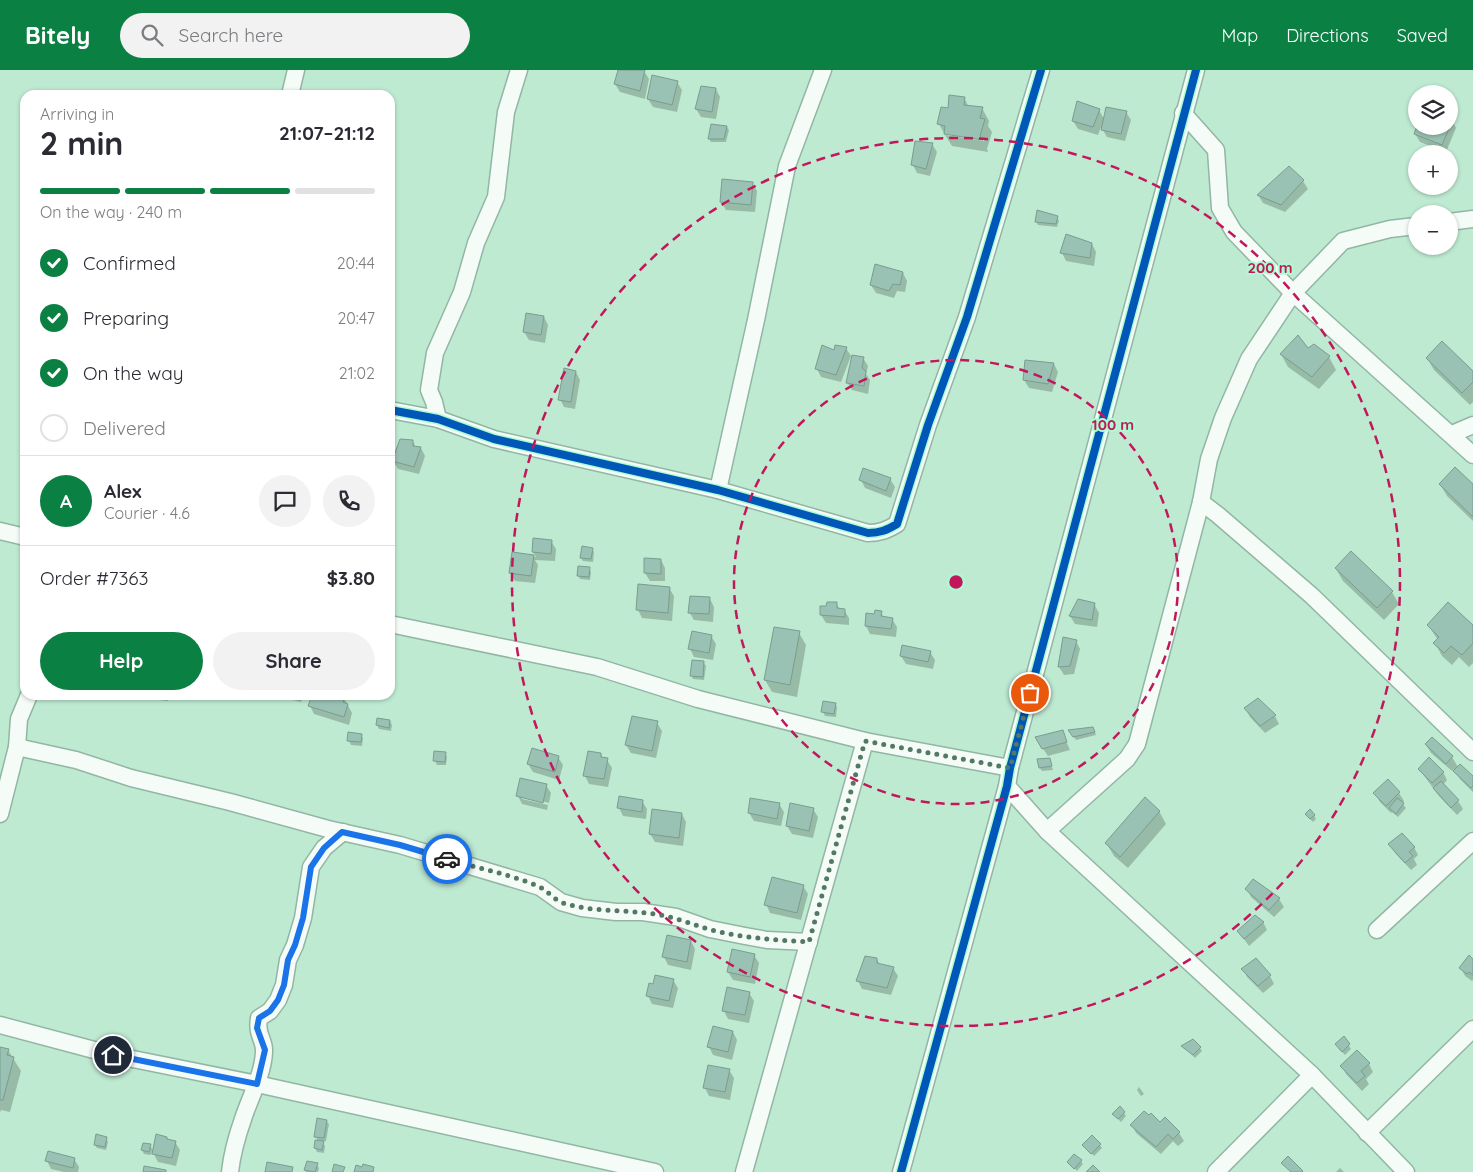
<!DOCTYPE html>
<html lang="en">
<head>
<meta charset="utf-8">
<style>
  body { margin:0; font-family:Quicksand,sans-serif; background:#f2f2f3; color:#2b2b33; height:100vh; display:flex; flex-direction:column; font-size:19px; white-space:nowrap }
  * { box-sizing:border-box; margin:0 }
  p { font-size:16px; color:#7c7c81 }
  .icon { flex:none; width:28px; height:28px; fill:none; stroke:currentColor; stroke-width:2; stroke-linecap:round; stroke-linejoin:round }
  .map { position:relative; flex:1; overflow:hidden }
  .drawer { position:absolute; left:20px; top:20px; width:375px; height:610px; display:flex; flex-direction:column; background:#fff; border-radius:15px; box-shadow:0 1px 4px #0004 }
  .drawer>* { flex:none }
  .tools { position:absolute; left:1408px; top:15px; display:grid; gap:10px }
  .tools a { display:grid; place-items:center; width:50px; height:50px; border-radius:50%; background:#fff; box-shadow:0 1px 4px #0004; font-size:25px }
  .pin { position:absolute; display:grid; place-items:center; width:42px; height:42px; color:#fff; margin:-21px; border:2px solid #fff; border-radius:50%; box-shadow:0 1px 5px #0007 }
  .courier { position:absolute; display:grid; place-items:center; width:50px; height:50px; margin:-25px; border:4px solid #1a73e8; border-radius:50%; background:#fff; color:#222; box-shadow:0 1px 6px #0007 }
  .head em { font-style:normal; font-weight:700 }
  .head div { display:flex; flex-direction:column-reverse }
  .head { display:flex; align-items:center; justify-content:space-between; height:85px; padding:0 20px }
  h1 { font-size:32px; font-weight:700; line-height:38px }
  .bar { display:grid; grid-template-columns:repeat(4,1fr); gap:8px 5px; align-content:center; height:60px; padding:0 20px }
  .bar i { height:6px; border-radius:4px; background:#e1e1e2 }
  .bar .current { background:#0b8043 }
  .bar p { grid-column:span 4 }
  .line { display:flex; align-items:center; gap:12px; padding:0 20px; border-top:1px solid #e1e1e2 }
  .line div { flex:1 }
  .round { display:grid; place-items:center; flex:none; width:52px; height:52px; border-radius:26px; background:#f2f2f3 }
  ol { padding:0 20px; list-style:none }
  li { display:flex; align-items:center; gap:15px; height:55px }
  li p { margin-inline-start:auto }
  li .icon { padding:5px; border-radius:50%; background:#0b8043; color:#fff; stroke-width:4 }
  li:last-child { color:#7c7c81 }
  li i { width:28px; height:28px; border:2px solid #e1e1e2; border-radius:50% }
  .primary-button { display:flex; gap:10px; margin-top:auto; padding:10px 20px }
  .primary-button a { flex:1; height:58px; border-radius:30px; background:#0b8043; color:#fff; font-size:20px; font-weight:700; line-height:58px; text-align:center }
  .primary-button a+a { background:#f2f2f3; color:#2b2b33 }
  header { display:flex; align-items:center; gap:30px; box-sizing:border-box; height:70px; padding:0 25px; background:#0b8043; color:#fff }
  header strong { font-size:24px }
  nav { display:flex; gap:28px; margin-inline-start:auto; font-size:18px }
  .search { width:350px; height:45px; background:#f2f2f3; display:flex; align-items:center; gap:12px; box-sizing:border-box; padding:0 18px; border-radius:28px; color:#7c7c81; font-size:19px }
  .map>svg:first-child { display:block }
  .shadow { fill:#0003 }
  .building { fill:#9ac2b4; stroke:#799d8f }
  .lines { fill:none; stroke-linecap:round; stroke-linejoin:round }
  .minor-casing { stroke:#92b6a3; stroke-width:19 }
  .minor { stroke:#f5fcf8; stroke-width:16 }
  .cycleway-casing { stroke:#abfdd1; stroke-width:11 }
  .cycleway { stroke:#0057b8; stroke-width:8 }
  .done { stroke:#537965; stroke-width:5; stroke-dasharray:0 9 }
  .route { stroke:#1a73e8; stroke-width:6 }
  .ring { fill:none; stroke:#c2185b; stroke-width:2.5; stroke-dasharray:9 6 }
  .centre { fill:#c2185b; stroke:#abfdd1; stroke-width:2.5 }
  .ring-label { font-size:15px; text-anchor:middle; font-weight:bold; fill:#c2185b; stroke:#abfdd1; stroke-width:4; stroke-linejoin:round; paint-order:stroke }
</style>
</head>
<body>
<header>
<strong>Bitely</strong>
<div class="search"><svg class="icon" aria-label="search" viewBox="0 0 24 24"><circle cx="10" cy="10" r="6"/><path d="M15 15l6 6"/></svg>Search here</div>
<nav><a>Map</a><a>Directions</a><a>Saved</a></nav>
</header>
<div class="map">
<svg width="1473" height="1102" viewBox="0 0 1473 1102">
  <rect width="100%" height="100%" fill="#beead2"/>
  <g class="shadow">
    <path d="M619,0L644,1L649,9L645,29L620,22L615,14Z"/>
    <path d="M677,12L682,20L677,42L653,37L648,29Z"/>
    <path d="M716,19L720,27L716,49L701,47L696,39Z"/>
    <path d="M964,28L969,37L982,38L989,51L988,56L992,62L987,79L988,82L952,76L945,65L984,71V69L944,63L939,54L949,40Z"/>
    <path d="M1099,40L1104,49L1126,42L1131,50L1125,71L1107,67L1101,57L1098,65L1078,59L1073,51Z"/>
    <path d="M1449,48L1452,50L1456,58L1446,82L1420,72L1415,64L1449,56Z"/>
    <path d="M712,55L727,57L729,60L726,72H711L709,69Z"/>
    <path d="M932,74L937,82L930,106L917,103L913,95Z"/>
    <path d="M1303,111L1308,119L1285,142L1263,133L1258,125Z"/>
    <path d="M752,113L757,121L755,142L726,140L721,132Z"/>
    <path d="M1057,147L1059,151L1057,157L1038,155L1036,151Z"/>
    <path d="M1092,174L1096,182L1094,196L1066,191L1062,183Z"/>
    <path d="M903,203L907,211L905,222L897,221L894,228L876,223L871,215Z"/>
    <path d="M544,247L548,255L545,273L529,270L524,262Z"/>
    <path d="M846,278L851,286L841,312L821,307L817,299L835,281Z"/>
    <path d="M1308,279L1329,287L1336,300L1319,319L1288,297L1281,284Z"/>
    <path d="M863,288L868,296L866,304L870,310L868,324L852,320L847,312Z"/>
    <path d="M1427,288L1473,303V332L1470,335L1434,300Z"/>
    <path d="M1054,294L1058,302L1052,322L1029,318L1024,310Z"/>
    <path d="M576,302L580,310L575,339L564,337L560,329Z"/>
    <path d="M413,371L416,378H421L425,386L419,404L398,399L393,391Z"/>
    <path d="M890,409L895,417L891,428L865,418L861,410Z"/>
    <path d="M1440,414L1473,416V451L1447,426Z"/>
    <path d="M551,471L556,479L555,491L535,490L538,495L535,513L515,511L510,503L513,484L536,487L533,482Z"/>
    <path d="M592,479L594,482L593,492L583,491L581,488Z"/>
    <path d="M1351,483L1392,522L1399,534L1384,550L1343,511L1336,499Z"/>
    <path d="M661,490L665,498V511H650L645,503Z"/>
    <path d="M589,498L591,502L590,510L580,509L578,505Z"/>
    <path d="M640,515L669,518L674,526L672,551L642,548L638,540Z"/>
    <path d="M710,529L714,537L713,552L694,550L689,542Z"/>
    <path d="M1079,530L1094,534L1099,543L1097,557L1075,554L1070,546Z"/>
    <path d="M836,533L840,540H844L849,548V555L826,553L821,545Z"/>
    <path d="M881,542L884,548L892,549L897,557L896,567L870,564L866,556Z"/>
    <path d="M1428,555L1473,557V593L1469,597L1459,587L1452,595L1442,586L1435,573L1438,570Z"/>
    <path d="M799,563L806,575L797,627L772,622L765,610Z"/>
    <path d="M711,566L716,574L713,590L694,587L690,579Z"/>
    <path d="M1076,571L1080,579L1074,604L1064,605L1059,597Z"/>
    <path d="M930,582L935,590L933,599L906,594L901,586Z"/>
    <path d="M703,592L706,596L704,610L693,609L691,605Z"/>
    <path d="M149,625H168V631L151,629Z"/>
    <path d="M273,625H303L301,632Z"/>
    <path d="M313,625H344V628L352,643L349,655L314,644L310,636Z"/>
    <path d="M835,634L837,637L836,647L825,646L823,642Z"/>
    <path d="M1246,639L1275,646L1279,654L1265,663L1250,647Z"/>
    <path d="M390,651L392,655L391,661L379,659L377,655Z"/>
    <path d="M657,653L662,661L656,688L631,683L626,675Z"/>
    <path d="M1070,661L1095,662L1096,665L1076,670Z"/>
    <path d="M1062,662L1070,680L1048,686L1041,676Z"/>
    <path d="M361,665L363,668L362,676L351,675L349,671Z"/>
    <path d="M1432,669L1452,687L1458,697L1473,707V722L1460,709L1454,699L1452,701L1431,683L1426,675Z"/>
    <path d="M445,684L447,687L446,695H437L435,691Z"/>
    <path d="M601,684L603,689L607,690L612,698L608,717L589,714L585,706Z"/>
    <path d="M558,687L563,695L559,710L533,702L528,694Z"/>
    <path d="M1049,689L1053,700L1042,701L1040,698Z"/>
    <path d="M1419,699L1443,702L1447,710L1443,715L1458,731L1463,739L1457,745L1439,726Z"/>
    <path d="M546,715L551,723L549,733L522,726V729L548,735L547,740L522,734L518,726Z"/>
    <path d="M1399,723L1404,731L1402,733L1406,738L1398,747L1392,742L1391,743L1380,732L1375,724Z"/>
    <path d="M751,729L779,734L784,742L781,756L754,751L749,743Z"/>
    <path d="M642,731L647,739L646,749L623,746L619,738Z"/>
    <path d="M813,739L818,747L813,768L792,764L787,756Z"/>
    <path d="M653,740L682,744L686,752L683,776L655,772L650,764Z"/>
    <path d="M1159,741L1166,754L1128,798L1114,786L1107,774Z"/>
    <path d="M1314,745L1316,749L1313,752L1309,748Z"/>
    <path d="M1390,775L1414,777L1418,785L1414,789L1417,795L1411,800L1395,783Z"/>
    <path d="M1254,810L1279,829L1284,837L1274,847L1251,827L1247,819Z"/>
    <path d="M803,816L808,824L801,850L770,843L766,834Z"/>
    <path d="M1263,852L1267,860L1249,876L1239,862Z"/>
    <path d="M691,871L695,879L691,900L668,895L664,887Z"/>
    <path d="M754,885L759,893L755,914L733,910L728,902Z"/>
    <path d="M877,889L880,895L893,898L898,906L891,925L862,919L858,911Z"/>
    <path d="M1473,890V910L1472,911L1465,906L1461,898Z"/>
    <path d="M1243,899L1270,906L1274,914L1263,923L1247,907Z"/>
    <path d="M673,910L678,918L673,938L652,934L648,926L654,915Z"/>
    <path d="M749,923L754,931L749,953L728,949L724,941Z"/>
    <path d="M733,962L737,970L732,990L713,985L709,977Z"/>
    <path d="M1344,968L1351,979L1345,985L1338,978Z"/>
    <path d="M1183,976L1200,978L1202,981L1195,988Z"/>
    <path d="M0,978L8,980L21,1001L10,1042L1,1040L0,1043Z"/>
    <path d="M1369,994L1373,1002L1366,1009L1369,1014L1362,1021L1346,1004L1342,996Z"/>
    <path d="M729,1000L734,1008L730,1030L709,1026L705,1018Z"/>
    <path d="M1139,1017L1144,1024L1141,1026L1137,1020Z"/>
    <path d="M1124,1043L1126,1046L1121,1052L1116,1047Z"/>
    <path d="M1149,1047L1160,1054L1165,1049L1179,1063L1184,1071L1178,1076L1173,1071L1161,1084L1136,1063L1132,1055Z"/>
    <path d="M326,1051L329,1054L326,1071H322L325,1076L324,1083L317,1082L315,1078L318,1072L316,1066Z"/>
    <path d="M106,1068L108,1072L106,1080L97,1078L95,1075Z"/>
    <path d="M167,1068L169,1071L175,1072L180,1080L176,1096L158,1092L152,1081L151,1085L144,1084L142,1080L150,1075L154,1082Z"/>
    <path d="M1100,1075L1102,1078L1094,1086L1086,1078Z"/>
    <path d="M74,1089L79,1097L78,1102H64L51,1099L47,1091Z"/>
    <path d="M1081,1091L1083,1094L1077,1101L1068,1092Z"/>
    <path d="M317,1095L319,1098L318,1102H306L305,1100Z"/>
    <path d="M1340,1098L1344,1102H1336Z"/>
  </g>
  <g class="building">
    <path d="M618,0H645L640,21L614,14Z"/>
    <path d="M652,5L678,11L672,35L647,29Z"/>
    <path d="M701,16L716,18L712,42L695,39Z"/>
    <path d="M949,25L965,27L964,35L983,37L980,48L985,49L980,66L983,70L944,64L945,56L937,54L941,37L948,38Z"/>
    <path d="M1077,31L1100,39L1093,57L1072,51Z"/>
    <path d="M1106,37L1127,41L1121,64L1101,60Z"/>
    <path d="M1449,47L1453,49L1442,75L1414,64L1417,56H1449Z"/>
    <path d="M711,54L727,56L724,69H708Z"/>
    <path d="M915,71L933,73L926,99L911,95Z"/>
    <path d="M1289,96L1304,110L1281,135L1257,125Z"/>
    <path d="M722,109L753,112L751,135L720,132Z"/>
    <path d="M1037,140L1058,146L1056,154L1035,152Z"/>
    <path d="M1066,164L1092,173L1090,188L1060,183Z"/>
    <path d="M875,194L903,202L900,215L893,214L889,221L870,215Z"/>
    <path d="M526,243L544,246L541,265L523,262Z"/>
    <path d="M1298,265L1308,278L1314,274L1330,286L1312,307L1280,284Z"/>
    <path d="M1442,271L1473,301V312L1462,323L1426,288Z"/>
    <path d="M822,275L834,280L835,275L847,277L836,305L815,299Z"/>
    <path d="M852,285L864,287L862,298L866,301L864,316L846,313Z"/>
    <path d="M1025,290L1054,293L1048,314L1023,310Z"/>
    <path d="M564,298L576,301L571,332L558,330Z"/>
    <path d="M400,369L413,370V376L421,377L414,397L392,391Z"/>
    <path d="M1455,397L1473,414V447L1439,414Z"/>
    <path d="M863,398L891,408L886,421L859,410Z"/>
    <path d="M533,468L552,470L551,484L532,482Z"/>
    <path d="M582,476L593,478L591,489L580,488Z"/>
    <path d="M1351,481L1393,521L1377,538L1335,498Z"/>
    <path d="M512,482L534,485L531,506L509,503Z"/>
    <path d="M644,488L661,489V504L644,503Z"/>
    <path d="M578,496L590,497L589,507L577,506Z"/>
    <path d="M638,514L670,517L668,543L636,540Z"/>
    <path d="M690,526L710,527L709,544L688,543Z"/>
    <path d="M1078,529L1095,533L1092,550L1069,546Z"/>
    <path d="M827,532H837V538L845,539V547L820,545V536H826Z"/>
    <path d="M1448,532L1473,555V573L1462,585L1451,576L1444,583L1433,573L1439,567L1427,555Z"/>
    <path d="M875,540L882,541L881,546L893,548L891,559L865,556L866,543L874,544Z"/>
    <path d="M774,557L800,561L790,615L764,610Z"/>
    <path d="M692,561L712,565L709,583L688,579Z"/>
    <path d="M1063,567L1077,570L1070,596L1058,597Z"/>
    <path d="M902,575L931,581L928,592L900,586Z"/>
    <path d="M692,590L704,591L703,607L690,606Z"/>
    <path d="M312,625H339L345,627L343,632L348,634L344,647L308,636Z"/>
    <path d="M1258,628L1276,645L1260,656L1244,638Z"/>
    <path d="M823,631L836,633L834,644L821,642Z"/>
    <path d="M632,646L658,651L652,681L625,675Z"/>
    <path d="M377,648L390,650L389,658L376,655Z"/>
    <path d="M1093,657L1095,662L1073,667L1068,660Z"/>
    <path d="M1063,660L1067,672L1042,679L1035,667Z"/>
    <path d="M348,662L362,664L361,672L347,671Z"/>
    <path d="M1432,667L1453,686L1446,694L1425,674Z"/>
    <path d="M532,678L559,686L555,702L527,694Z"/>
    <path d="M434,681L446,682L445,692L433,691Z"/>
    <path d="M588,681L601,683V687L608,688L604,709L583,706Z"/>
    <path d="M1429,687L1444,702L1432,713L1418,699Z"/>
    <path d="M1050,688L1052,696L1039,698L1037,689Z"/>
    <path d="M1460,694L1473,706V716L1471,718L1453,701Z"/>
    <path d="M520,708L547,714L543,733L516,726Z"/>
    <path d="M1388,709L1400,722L1386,736L1373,723Z"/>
    <path d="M1441,711L1459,730L1451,738L1433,718Z"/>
    <path d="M619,726L643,730L642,742L617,738Z"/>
    <path d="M1145,727L1160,741L1120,787L1105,773Z"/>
    <path d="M750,728L780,733L777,749L748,743Z"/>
    <path d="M1397,728L1404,733L1396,744L1389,738Z"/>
    <path d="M790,733L814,738L809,761L786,756Z"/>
    <path d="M652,739L682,743L679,768L649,764Z"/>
    <path d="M1310,739L1315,745L1310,749L1305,744Z"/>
    <path d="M1402,763L1415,777L1409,782L1413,786L1405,793L1388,774Z"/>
    <path d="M772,807L804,815L797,843L764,835Z"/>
    <path d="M1253,809L1280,828L1269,840L1245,819Z"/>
    <path d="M1255,845L1264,852L1244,869L1237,861Z"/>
    <path d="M667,865L691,870L687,892L662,887Z"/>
    <path d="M732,879L755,884L750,907L727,902Z"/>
    <path d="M1469,885L1473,889V905L1469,902L1467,904L1459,898Z"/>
    <path d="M865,886L877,888V893L894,897L887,918L856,911Z"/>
    <path d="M1256,888L1271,905L1258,916L1241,899Z"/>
    <path d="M655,905L674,909L669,931L646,926L649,913L653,914Z"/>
    <path d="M727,917L750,922L745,945L722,941Z"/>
    <path d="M713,956L733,961L728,982L707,977Z"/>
    <path d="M1344,966L1350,974L1342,982L1335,974Z"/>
    <path d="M1193,969L1201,977L1193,985L1181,976Z"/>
    <path d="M0,977L9,979L7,985L14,987L3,1030H0Z"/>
    <path d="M1357,980L1370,993L1361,1001L1365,1006L1357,1013L1340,996Z"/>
    <path d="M708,995L730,999L725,1022L703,1018Z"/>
    <path d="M1120,1036L1125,1042L1118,1049L1112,1044Z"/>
    <path d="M1144,1041L1149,1045L1151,1043L1160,1052L1165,1047L1180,1062L1173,1069L1168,1064L1156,1077L1130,1055Z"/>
    <path d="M317,1048L327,1050L324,1068L314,1067Z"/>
    <path d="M96,1064L107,1067L105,1077L94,1075Z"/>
    <path d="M156,1064L167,1067V1069L176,1071L172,1088L152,1084Z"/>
    <path d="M1092,1065L1101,1074L1091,1084L1082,1075Z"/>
    <path d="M315,1070L324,1071L322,1080L314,1078Z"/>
    <path d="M143,1073L151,1074L149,1082L141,1080Z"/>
    <path d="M48,1081L75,1088L73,1098L45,1091Z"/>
    <path d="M1074,1084L1082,1090L1074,1099L1067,1092Z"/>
    <path d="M1288,1086L1303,1101L1302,1102H1291L1281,1093Z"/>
    <path d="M307,1091L318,1093L315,1102L304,1100Z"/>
    <path d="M267,1092L293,1097L292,1102H265Z"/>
    <path d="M334,1094L345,1097L343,1102H332Z"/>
    <path d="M363,1094L374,1097L373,1102H354L356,1095L362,1097Z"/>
    <path d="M1093,1095L1100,1102H1086Z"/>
    <path d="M144,1096L166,1100V1102H143Z"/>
  </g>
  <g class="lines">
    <defs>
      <g id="minor">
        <path d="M290,25L296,0"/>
        <path d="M1183,43L1216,80L1220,138L1234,162L1293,223L1473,385"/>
        <path d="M1449,152L1473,149"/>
        <path d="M390,340L438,349L494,369L718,420L868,463C880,463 887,460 897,454L928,355L967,247L1041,0"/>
        <path d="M438,349L434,332L429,320L435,283L462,222L476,173L496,127L506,42L519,0"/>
        <path d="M1452,364L1473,355"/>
        <path d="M718,420L756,250L787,96L823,0"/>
        <path d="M1201,432L1218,445L1312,526L1473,682"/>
        <path d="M0,461L25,467"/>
        <path d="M390,554L597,597L698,629L865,671L1010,698"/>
        <path d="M17,677L76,690L131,708L230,732L328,759L400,775L540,817L561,832L582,838L616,842H643L676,847L710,859L745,866L767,870L809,872"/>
        <path d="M1007,716L1047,761L1312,1005L1406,1102"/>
        <path d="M0,744L17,677L19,649L29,625"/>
        <path d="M1047,761L1127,689L1137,674L1201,432L1209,389L1223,348L1249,289L1293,223L1343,171L1390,159L1416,156"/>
        <path d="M1377,860L1473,771"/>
        <path d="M0,955L113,985L257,1014L655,1102"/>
        <path d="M1367,1063L1473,959"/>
        <path d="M230,1102C232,1084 237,1066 243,1049C250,1027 263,1005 264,982C265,970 256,966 259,948L270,941L278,930L284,915L288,890L295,875L303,848L311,797L324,778L343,762"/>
        <path d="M744,1102L865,671"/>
        <path d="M901,1102L1007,716L1010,698L1196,0"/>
        <path d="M1216,1102L1312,1005"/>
      </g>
    </defs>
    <use href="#minor" class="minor-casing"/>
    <use href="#minor" class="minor"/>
    <defs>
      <g id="cycleway">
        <path d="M390,340L438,349L494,369L718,420L868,463C880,463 887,460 897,454L928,355L967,247L1041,0"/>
        <path d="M901,1102L1007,716L1010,698L1196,0"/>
      </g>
    </defs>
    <use href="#cycleway" class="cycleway-casing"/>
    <use href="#cycleway" class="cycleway"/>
  </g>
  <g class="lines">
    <path class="done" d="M447,789C477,798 509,804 538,816C547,820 554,830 563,833C595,843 628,839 660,845C678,848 694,855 711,860C743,868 776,870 809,872L865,671L1010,698L1030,623"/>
    <path class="route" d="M113,985L257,1014L265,980L257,958L259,948L270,941L278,930L284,915L288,890L295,875L303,848L311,797L324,778L342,762L400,775L447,789"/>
  </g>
  <g class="ring">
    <circle cx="956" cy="512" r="222"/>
    <circle cx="956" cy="512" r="444"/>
  </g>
  <circle cx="956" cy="512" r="8" class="centre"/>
  <g class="ring-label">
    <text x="1270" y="203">200 m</text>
    <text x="1113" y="360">100 m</text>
  </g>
</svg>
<div class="tools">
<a><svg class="icon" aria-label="layers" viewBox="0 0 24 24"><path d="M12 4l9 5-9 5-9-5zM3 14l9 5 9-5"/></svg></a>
<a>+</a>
<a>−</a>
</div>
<div class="pin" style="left:1030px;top:623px;background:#ea580c"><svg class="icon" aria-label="bag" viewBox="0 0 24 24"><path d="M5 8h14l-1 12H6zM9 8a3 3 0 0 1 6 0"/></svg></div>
<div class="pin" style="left:113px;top:985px;background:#1f2937"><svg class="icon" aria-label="home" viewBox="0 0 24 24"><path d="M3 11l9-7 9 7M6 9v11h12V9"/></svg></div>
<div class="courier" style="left:447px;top:789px"><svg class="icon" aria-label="car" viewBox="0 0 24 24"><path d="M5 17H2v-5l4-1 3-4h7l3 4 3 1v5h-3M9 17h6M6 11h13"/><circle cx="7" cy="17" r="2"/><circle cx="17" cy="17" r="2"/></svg></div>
<section class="drawer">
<div class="head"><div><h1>2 min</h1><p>Arriving in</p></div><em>21:07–21:12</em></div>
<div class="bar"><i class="current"></i><i class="current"></i><i class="current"></i><i></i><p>On the way · 240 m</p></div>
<ol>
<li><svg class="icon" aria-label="check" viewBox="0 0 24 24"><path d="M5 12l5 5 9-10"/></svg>Confirmed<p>20:44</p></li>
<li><svg class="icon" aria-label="check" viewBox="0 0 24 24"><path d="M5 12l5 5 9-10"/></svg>Preparing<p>20:47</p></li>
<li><svg class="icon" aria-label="check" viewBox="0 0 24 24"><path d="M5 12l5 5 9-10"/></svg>On the way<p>21:02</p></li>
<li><i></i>Delivered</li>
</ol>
<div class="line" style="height:90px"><b class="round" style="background:#0b8043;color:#fff">A</b><div><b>Alex</b><p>Courier · 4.6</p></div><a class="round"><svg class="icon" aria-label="chat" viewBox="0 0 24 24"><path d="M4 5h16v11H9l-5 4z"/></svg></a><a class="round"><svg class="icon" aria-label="phone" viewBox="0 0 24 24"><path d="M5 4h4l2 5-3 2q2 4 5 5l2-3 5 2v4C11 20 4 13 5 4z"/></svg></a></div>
<div class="line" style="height:65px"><div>Order #7363</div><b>$3.80</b></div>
<div class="primary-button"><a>Help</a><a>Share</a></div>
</section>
</div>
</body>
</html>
